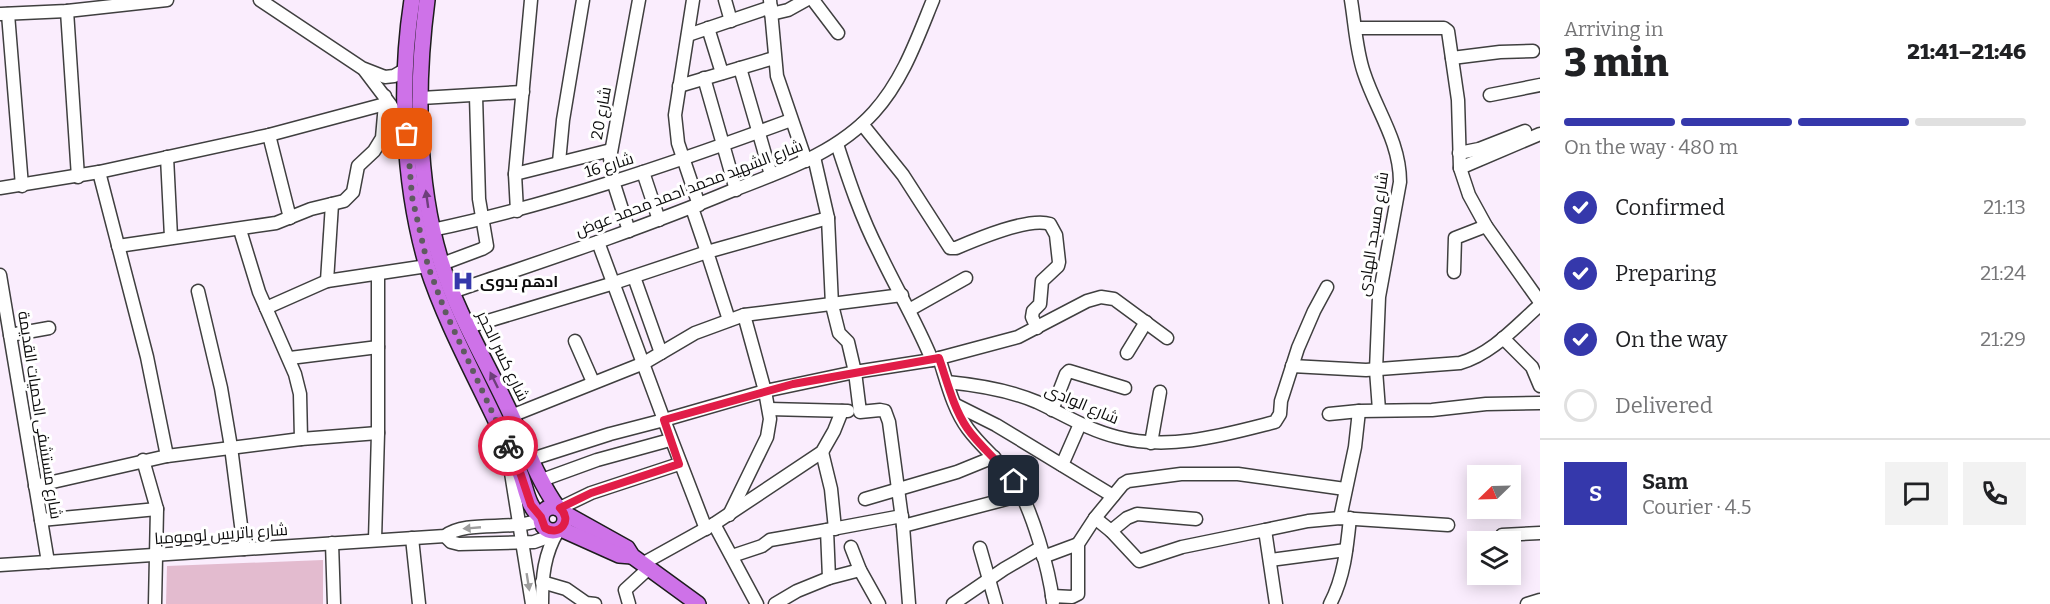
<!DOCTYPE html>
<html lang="en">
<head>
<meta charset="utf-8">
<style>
  body { margin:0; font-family:Bitter,Cairo,serif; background:#f2f2f2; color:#202124; height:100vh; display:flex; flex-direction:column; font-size:22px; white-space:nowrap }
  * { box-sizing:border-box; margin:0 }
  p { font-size:20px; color:#757577 }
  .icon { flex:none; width:33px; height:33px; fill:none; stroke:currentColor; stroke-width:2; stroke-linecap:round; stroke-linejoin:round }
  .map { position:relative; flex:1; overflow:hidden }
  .panel { display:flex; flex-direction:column; background:#fff; width:510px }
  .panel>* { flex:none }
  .needle { width:39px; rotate:247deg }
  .fabs { position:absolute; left:1467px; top:465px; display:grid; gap:12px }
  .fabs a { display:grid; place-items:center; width:54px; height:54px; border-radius:0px; background:#fff; box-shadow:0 3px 15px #0003; font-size:30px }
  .pin { position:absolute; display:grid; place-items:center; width:51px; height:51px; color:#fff; margin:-26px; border-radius:12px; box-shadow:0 3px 9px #0006 }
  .courier { position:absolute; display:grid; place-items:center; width:60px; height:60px; margin:-30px; border:4px solid #e11d48; border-radius:50%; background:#fff; color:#222; box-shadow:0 2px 8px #0007 }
  .overview em { font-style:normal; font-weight:800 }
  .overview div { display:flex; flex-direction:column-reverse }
  .overview { display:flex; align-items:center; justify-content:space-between; height:102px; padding:0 24px }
  h1 { font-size:39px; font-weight:800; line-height:45px }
  .bar { display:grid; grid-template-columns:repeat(4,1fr); gap:9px 6px; align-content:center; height:72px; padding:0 24px }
  .bar i { height:8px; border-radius:4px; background:#e0e0e0 }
  .bar .current { background:#3538ab }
  .bar p { grid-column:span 4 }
  .line { display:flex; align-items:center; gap:15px; padding:0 24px; border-top:2px solid #e0e0e0 }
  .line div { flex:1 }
  .round { display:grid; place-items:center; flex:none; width:63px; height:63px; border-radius:0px; background:#f2f2f2 }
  ol { padding:0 24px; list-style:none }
  li { display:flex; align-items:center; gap:18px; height:66px }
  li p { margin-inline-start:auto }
  li .icon { padding:6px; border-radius:50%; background:#3538ab; color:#fff; stroke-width:4 }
  li:last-child { color:#757577 }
  li i { width:33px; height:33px; border:3px solid #e0e0e0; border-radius:50% }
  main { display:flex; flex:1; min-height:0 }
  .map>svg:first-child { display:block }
  .green { fill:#e3bbcf }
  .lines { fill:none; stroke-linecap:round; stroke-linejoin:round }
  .minor-casing { stroke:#3f3f3f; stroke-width:15 }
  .major-casing { stroke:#1d1d1d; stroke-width:18 }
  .minor { stroke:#fff; stroke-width:12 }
  .major { stroke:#ce72e8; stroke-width:15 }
  .oneway { fill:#6d3f7a }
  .oneway2 { fill:#9e9e9e }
  .done { stroke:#5f5b60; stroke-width:6; stroke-dasharray:0 10.8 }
  .route { stroke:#e11d48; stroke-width:8 }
  .labels { text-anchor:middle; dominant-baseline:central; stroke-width:6; stroke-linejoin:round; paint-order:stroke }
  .street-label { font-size:16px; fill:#0c0c0c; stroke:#fff }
  .poi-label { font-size:16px; font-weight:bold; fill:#0c0c0c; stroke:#fff; text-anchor:start }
</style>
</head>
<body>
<main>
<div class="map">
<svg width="1540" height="604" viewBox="0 0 1540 604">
  <rect width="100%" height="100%" fill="#faedfd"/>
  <path class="green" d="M323,560V604H166L167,566Z"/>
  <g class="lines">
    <defs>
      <g id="minor">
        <path d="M260,0L362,68L385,77L394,76L406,69"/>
        <path d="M693,0L675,115L678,143L699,205"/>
        <path d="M725,0L731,21"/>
        <path d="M770,0L777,76L806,161"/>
        <path d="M813,0L838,33"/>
        <path d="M1351,0C1355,24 1356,50 1364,73C1376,110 1400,141 1400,182L1379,297L1376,370L1379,410"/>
        <path d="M67,11L78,177"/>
        <path d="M1,14L67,11L167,0"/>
        <path d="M8,14L22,186"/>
        <path d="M771,14L788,10L806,0"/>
        <path d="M708,28L722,73"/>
        <path d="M1356,28H1444L1448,31L1458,100L1460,168L1469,195L1486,226L1540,302"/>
        <path d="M688,35L771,7"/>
        <path d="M1452,58L1500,52L1533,51"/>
        <path d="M740,68L771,175"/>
        <path d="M365,71L390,104L405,131"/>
        <path d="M704,78L736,190"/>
        <path d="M679,86L774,58"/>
        <path d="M1490,95L1540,85"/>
        <path d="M421,98L523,92"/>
        <path d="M862,124L903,175L950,248H956C977,239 1029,217 1050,224L1056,235L1059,262L1058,266L1042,281L1040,304L1033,311L1032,317L1037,328"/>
        <path d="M269,135L290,218"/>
        <path d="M837,144C849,181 861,217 879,252C896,288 917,323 932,360"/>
        <path d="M1459,153L1479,149L1525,131"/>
        <path d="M167,157L171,237"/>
        <path d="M814,157L828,218L832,305L839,333L848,342L855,372L932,360L1018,337L1087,301L1101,297L1114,299L1167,338"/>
        <path d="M559,162L563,120L583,0"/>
        <path d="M1460,168L1540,134"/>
        <path d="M99,172L147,357L167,456"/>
        <path d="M643,172L659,220"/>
        <path d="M515,174L611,150"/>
        <path d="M0,188L99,172L269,135L385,104V96"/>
        <path d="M517,211L515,174L531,0"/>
        <path d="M240,230L259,292L295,374L300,394L301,439"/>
        <path d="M432,230C555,204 674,163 791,120"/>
        <path d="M629,231L613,181L610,158L639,0"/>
        <path d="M598,242L664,420L765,391L770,419L767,437L729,515"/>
        <path d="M118,246L276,223L311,209L344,201L353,192L358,166L374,151L382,138L385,104"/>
        <path d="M442,264L482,249L487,246L479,199L476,96"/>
        <path d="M1454,272L1455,238L1486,226"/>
        <path d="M0,275L48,562"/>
        <path d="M634,277L661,353"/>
        <path d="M327,281L332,204"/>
        <path d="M198,291L221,388L231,447L244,549"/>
        <path d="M452,292C546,260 640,229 731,191C782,171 836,154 874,112C903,80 917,39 933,0"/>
        <path d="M266,308L327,281L427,266"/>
        <path d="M909,310L966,278"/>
        <path d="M744,315L902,295"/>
        <path d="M729,320L707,252L828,218"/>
        <path d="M468,327L614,283L707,252L692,208"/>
        <path d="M10,335L49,328"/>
        <path d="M1503,338L1532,367L1540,386"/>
        <path d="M575,341L593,382"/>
        <path d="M1127,353L1146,322"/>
        <path d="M290,358L378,347"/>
        <path d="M939,358C947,382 953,409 968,429C982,448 1001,462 1014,481C1032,509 1049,569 1053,602"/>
        <path d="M1292,366L1366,370L1460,363C1492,354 1516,326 1540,305"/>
        <path d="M947,382C978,385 1009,390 1037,402C1063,414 1088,430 1117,437C1170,451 1224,435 1275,422L1280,414L1281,401L1298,348L1314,311L1327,287"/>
        <path d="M956,405L996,425L1113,496"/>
        <path d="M769,409L848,411"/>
        <path d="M1052,410L1066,374L1069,371L1125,388"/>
        <path d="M1359,411L1432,410L1486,404L1540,403"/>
        <path d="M1329,414L1359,411L1355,447L1340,518"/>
        <path d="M511,416L644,363L695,333L744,315L765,391L855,372L860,412L880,410L885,411L889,422L903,526L1022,495"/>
        <path d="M1151,443L1160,392"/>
        <path d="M822,452L831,489L835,529"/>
        <path d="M508,454L532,604"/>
        <path d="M532,459L610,434L664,420L706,529"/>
        <path d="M143,460L157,509L155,604"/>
        <path d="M1062,465L1080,424"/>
        <path d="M542,480L597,460L670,440"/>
        <path d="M35,486L167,456L301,439L378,433"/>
        <path d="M865,499L957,472L994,457"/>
        <path d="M560,508L591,493L679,464"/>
        <path d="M1095,518L1111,531L1139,561L1182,547L1265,530L1276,604"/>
        <path d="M41,520L157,509"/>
        <path d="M714,524L757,604"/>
        <path d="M903,526L909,604"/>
        <path d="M1265,530L1308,521L1340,518L1448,525"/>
        <path d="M1111,531L1127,518L1137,514L1196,519"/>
        <path d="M1502,535L1540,533"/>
        <path d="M445,536L451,542L459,544L534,542L545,538L551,531"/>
        <path d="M412,538L419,604"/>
        <path d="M375,540L378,433V274"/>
        <path d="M332,543L334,604"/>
        <path d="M851,547L860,570L879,604"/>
        <path d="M980,548L996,604"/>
        <path d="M732,556L762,546L770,540L827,530"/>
        <path d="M1043,557L1078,544"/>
        <path d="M1270,560L1346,550"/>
        <path d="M642,564L714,524L822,452L834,431L842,411"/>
        <path d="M0,565L445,536C467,519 514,532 541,519"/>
        <path d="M860,570L829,578L827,530L902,516"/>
        <path d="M542,582L566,589L586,603L595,604"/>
        <path d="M1052,596L1072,597L1078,594V544L1095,518L1123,484L1128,481L1181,474H1238L1345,489"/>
        <path d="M542,604C542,577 544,554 558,531"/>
        <path d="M629,604L625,590L649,568"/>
        <path d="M775,604L797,591L829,578"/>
        <path d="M953,604L1004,569L1040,548"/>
        <path d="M1330,604C1344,578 1347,548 1350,518"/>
        <path d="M1527,604L1540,600"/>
      </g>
      <g id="major">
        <path d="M412,0C399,84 403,184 427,266C446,325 479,383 505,440C510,451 515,462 520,473C526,487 527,507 541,517"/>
        <path d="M427,0C416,83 416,181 441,262C456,310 483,356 505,402C521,434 537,480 558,508"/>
        <circle cx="553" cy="519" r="12"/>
        <path d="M564,513L627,548L632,556L698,604"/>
        <path d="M561,529L619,555L632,556"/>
      </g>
    </defs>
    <use href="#minor" class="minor-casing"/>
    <use href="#major" class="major-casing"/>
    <use href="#minor" class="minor"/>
    <use href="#major" class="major"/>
  </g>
  <defs><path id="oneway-solid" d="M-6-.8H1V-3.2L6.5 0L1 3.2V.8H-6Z" transform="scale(1.5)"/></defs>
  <g class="oneway">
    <use href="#oneway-solid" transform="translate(427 199) rotate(-98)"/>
    <use href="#oneway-solid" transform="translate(494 380) rotate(-116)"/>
  </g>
  <g class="oneway2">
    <use href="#oneway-solid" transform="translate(472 528) rotate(175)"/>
    <use href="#oneway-solid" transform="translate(528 582) rotate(81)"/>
  </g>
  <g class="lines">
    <path class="done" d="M407,134L412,197L428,266L445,311L508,446"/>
    <path class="route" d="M508,446L521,475L531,505L541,517L545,528C560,537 573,520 560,508L591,493L679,464L664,420L793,384L939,358C947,381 953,407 967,428C980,447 1000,462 1014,481"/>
  </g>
  <defs>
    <symbol id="hospital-bare" viewBox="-9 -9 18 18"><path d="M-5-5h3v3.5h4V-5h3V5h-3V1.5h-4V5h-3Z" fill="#3538ab" stroke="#fff" stroke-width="2.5" paint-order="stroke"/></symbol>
  </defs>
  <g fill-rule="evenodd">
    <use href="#hospital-bare" x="448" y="266" width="30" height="30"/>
  </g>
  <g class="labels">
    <g class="street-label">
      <text transform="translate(601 113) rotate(-80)">شارع 20</text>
      <text transform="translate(609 165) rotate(-17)">شارع 16</text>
      <text transform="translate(689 188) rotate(-21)">شارع الشهيد محمد احمد محمد عوض</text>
      <text transform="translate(1373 234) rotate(-81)">شارع مسجد الهادى</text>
      <text transform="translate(503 356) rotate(64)">شارع كسر الحجر</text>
      <text transform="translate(1082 404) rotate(23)">شارع الوادى</text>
      <text transform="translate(40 415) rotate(81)">شارع مستشفى الحميات القديمة</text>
      <text transform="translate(221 534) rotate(-4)">شارع باتريس لومومبا</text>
    </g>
    <g class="poi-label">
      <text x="480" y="281">ادهم بدوى</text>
    </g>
  </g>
</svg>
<div class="fabs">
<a><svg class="needle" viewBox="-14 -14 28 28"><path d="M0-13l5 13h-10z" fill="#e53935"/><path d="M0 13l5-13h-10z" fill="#757577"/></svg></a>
<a><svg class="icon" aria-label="layers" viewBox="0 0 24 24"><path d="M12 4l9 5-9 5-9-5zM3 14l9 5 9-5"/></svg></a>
</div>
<div class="pin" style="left:407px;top:134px;background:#ea580c"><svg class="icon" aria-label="bag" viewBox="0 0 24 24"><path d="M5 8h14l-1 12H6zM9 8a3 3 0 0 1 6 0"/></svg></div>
<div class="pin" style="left:1014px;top:481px;background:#1f2937"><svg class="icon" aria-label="home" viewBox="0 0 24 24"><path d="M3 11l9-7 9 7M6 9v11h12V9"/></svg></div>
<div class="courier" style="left:508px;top:446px"><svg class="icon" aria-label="bike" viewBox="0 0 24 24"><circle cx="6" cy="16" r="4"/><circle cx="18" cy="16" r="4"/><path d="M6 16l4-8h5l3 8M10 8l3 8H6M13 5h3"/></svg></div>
</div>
<section class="panel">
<div class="overview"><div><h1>3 min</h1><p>Arriving in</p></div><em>21:41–21:46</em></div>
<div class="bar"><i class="current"></i><i class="current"></i><i class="current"></i><i></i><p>On the way · 480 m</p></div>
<ol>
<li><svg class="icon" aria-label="check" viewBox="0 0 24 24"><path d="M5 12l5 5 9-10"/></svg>Confirmed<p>21:13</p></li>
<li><svg class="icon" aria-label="check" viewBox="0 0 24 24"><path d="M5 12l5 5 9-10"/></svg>Preparing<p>21:24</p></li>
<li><svg class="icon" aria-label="check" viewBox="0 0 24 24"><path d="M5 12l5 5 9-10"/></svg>On the way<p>21:29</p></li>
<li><i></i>Delivered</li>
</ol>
<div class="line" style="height:108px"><b class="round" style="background:#3538ab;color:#fff">S</b><div><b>Sam</b><p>Courier · 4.5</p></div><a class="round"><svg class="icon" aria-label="chat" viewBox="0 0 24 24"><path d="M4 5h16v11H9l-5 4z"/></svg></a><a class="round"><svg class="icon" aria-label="phone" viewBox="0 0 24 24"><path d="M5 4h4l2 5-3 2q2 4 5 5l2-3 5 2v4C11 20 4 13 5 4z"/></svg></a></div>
</section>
</main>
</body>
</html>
